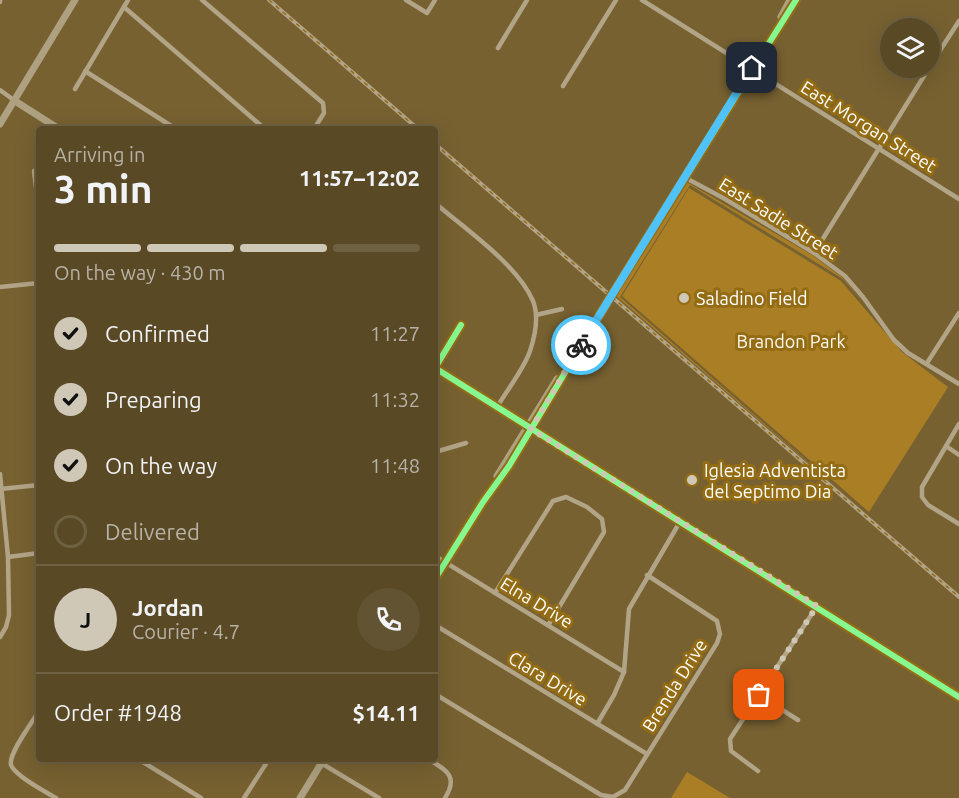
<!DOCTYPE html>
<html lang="en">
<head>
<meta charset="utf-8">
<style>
  body { margin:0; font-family:Ubuntu,sans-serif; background:#625332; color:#f1f3f6; height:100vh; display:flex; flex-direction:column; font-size:22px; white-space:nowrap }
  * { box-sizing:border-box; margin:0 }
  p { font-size:20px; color:#b7b2a7 }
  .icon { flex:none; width:33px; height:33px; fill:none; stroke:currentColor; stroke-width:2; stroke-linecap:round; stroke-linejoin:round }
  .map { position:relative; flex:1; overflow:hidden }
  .side { position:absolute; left:36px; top:126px; width:402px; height:636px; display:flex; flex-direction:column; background:#594925; border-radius:6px; box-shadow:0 6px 24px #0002,0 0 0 2px #6e6142 }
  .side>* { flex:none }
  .fabs { position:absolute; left:880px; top:18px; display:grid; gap:12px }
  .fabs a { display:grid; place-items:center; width:60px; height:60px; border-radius:50%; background:#594925; box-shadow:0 6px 24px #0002,0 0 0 2px #6e6142; font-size:30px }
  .pin { position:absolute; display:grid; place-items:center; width:51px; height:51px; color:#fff; margin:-26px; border-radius:12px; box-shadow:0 3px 9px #0006 }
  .courier { position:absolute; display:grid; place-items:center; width:60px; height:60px; margin:-30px; border:4px solid #4fc3f7; border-radius:50%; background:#fff; color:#222; box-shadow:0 2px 8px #0007 }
  .overview em { font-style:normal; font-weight:700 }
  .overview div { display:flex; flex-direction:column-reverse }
  .overview { display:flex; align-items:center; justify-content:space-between; height:102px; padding:0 18px }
  h1 { font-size:39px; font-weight:700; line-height:45px }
  .bar { display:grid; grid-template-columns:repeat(4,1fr); gap:9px 6px; align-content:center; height:72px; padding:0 18px }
  .bar i { height:8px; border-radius:4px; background:#6e6142 }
  .bar .selected { background:#cfc8b7 }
  .bar p { grid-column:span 4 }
  .line { display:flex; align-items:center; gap:15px; padding:0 18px; border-top:2px solid #6e6142 }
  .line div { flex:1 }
  .round { display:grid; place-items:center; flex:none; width:63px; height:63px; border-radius:32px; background:#625332 }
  ol { padding:0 18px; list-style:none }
  li { display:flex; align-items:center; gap:18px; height:66px }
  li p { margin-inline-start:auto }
  li .icon { padding:6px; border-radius:50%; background:#cfc8b7; color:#111; stroke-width:4 }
  li:last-child { color:#b7b2a7 }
  li i { width:33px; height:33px; border:3px solid #6e6142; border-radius:50% }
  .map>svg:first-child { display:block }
  .green { fill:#a97e25 }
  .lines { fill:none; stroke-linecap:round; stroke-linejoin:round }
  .street { stroke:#b2a487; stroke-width:4.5 }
  .secondary { stroke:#aea181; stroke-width:7 }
  .rail-casing { stroke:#b2a488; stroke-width:4 }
  .rail { stroke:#946c14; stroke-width:1.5; stroke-dasharray:4.5; stroke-linecap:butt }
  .cycleway-casing { stroke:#946c14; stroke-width:10 }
  .cycleway { stroke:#87f88f; stroke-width:6 }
  .done { stroke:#cfc8b7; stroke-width:6; stroke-dasharray:0 10.8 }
  .route { stroke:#4fc3f7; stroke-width:8 }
  .poi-dot { fill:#cfc8b7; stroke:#946c14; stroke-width:2 }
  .labels { text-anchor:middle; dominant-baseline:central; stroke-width:6; stroke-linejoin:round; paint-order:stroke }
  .street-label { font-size:18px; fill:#fff; stroke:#946c14 }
  .poi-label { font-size:18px; fill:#fff; stroke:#946c14; text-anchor:start }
  .park-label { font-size:18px; fill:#fef9ef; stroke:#946c14 }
</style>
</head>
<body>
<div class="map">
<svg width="959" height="798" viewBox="0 0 959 798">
  <rect width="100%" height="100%" fill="#776131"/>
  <g class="green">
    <path d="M685,181L812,255L843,278L867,307L843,279L690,185L620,297L867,514L615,295Z"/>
    <path d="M689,188L841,281L902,352L948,387L869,512L622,296Z"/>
    <path d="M687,772L730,798H671Z"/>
  </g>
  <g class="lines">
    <g class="street">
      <path d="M202,0L323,103L324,113L314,129"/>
      <path d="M406,0L427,13L435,0"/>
      <path d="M642,0L959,199"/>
      <path d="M0,2V0"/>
      <path d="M124,7L265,129"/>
      <path d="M498,48L527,0"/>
      <path d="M930,66L959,21"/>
      <path d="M85,71L176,129"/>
      <path d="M563,86L616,0"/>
      <path d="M75,89L128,0"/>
      <path d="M0,90L15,101"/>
      <path d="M34,171L39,211"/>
      <path d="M684,177L725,199L814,253L845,276L863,297L894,340L908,353L959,384"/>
      <path d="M435,203C465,229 517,264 533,301C539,316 535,336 530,351C524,369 507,390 497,407"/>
      <path d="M814,253L929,68"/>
      <path d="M0,287L39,283"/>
      <path d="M536,315L562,309"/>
      <path d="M927,363L959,313"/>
      <path d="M435,367L461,325"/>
      <path d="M959,424L922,487V497L928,505L959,524"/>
      <path d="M946,446L959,455"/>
      <path d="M435,452L466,443"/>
      <path d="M435,460L437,473L435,488"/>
      <path d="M0,474L8,557L9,615L6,627L0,637"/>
      <path d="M0,489L39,485"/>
      <path d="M435,556L624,672"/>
      <path d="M8,557L39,553"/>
      <path d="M495,593L553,501L566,497L587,507L602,519L604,532L549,624"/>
      <path d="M435,625L647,754"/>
      <path d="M435,694L601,795L613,797L625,790L717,643L720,634L717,621L647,575"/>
      <path d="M759,695L798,720"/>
      <path d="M39,711C33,721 8,754 11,765C15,776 46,792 56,798"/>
      <path d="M597,724L614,695L624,672L629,609L681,520"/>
      <path d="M138,759L201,798"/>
      <path d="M428,759C446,770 459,776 445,798"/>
      <path d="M321,763L379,798"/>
      <path d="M758,771L731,751L730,739L817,606"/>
      <path d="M244,798L269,759"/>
    </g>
    <g class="secondary">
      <path d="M781,17L790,0"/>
      <path d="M15,101L59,129"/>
      <path d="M0,124L75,0"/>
      <path d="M435,368L959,697"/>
      <path d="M497,476L557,379"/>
      <path d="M435,579L483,502L509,466L611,296L796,0"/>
      <path d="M300,798L324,759"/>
    </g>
    <defs>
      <g id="rail">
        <path d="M269,0L418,129"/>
        <path d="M435,144L959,597"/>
      </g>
    </defs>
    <use href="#rail" class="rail-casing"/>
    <use href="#rail" class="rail"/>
    <defs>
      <g id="cycleway">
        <path d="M461,325L435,368L959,697"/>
        <path d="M435,579L483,502L509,466L611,296L796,0"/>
      </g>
    </defs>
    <use href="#cycleway" class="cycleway-casing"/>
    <use href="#cycleway" class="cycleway"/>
  </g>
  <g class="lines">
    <path class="done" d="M581,345L531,429L817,606L759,695"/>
    <path class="route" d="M581,345L752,68"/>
  </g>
  <g class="poi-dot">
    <circle cx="684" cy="298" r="6"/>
    <circle cx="692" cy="480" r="6"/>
  </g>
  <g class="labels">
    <g class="street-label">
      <text transform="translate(869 126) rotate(32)">East Morgan Street</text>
      <text transform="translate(779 218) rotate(32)">East Sadie Street</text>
      <text transform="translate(537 602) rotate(31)">Elna Drive</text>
      <text transform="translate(548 678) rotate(31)">Clara Drive</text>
      <text transform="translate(674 685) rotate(-58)">Brenda Drive</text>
    </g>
    <g class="poi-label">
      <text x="696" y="298">Saladino Field</text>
      <text x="704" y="470">Iglesia Adventista<tspan x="704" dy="21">del Septimo Dia</tspan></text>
    </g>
    <g class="park-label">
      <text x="791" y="341">Brandon Park</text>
    </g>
  </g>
</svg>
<div class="fabs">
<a><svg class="icon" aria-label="layers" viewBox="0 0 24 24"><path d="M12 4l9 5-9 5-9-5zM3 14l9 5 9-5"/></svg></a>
</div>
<div class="pin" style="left:759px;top:695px;background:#ea580c"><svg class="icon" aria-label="bag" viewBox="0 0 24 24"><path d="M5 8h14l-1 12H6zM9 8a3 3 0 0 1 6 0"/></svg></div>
<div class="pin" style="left:752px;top:68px;background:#1f2937"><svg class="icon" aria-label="home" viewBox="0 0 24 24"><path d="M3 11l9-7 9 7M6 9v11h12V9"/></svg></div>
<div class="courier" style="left:581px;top:345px"><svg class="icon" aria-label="bike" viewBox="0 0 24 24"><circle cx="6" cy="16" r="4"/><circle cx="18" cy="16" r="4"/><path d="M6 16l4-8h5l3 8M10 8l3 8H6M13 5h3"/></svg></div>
<section class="side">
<div class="overview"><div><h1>3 min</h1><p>Arriving in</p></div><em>11:57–12:02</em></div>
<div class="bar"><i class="selected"></i><i class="selected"></i><i class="selected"></i><i></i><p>On the way · 430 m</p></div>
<ol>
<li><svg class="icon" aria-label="check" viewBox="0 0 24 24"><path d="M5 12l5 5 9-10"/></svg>Confirmed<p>11:27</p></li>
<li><svg class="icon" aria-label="check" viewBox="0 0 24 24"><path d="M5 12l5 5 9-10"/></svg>Preparing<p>11:32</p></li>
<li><svg class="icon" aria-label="check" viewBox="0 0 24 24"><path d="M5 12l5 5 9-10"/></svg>On the way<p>11:48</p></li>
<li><i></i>Delivered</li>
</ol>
<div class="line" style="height:108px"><b class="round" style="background:#cfc8b7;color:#111">J</b><div><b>Jordan</b><p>Courier · 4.7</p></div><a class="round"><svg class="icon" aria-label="phone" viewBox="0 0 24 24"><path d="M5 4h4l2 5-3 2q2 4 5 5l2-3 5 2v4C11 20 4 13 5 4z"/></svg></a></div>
<div class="line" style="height:78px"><div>Order #1948</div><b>$14.11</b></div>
</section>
</div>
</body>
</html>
